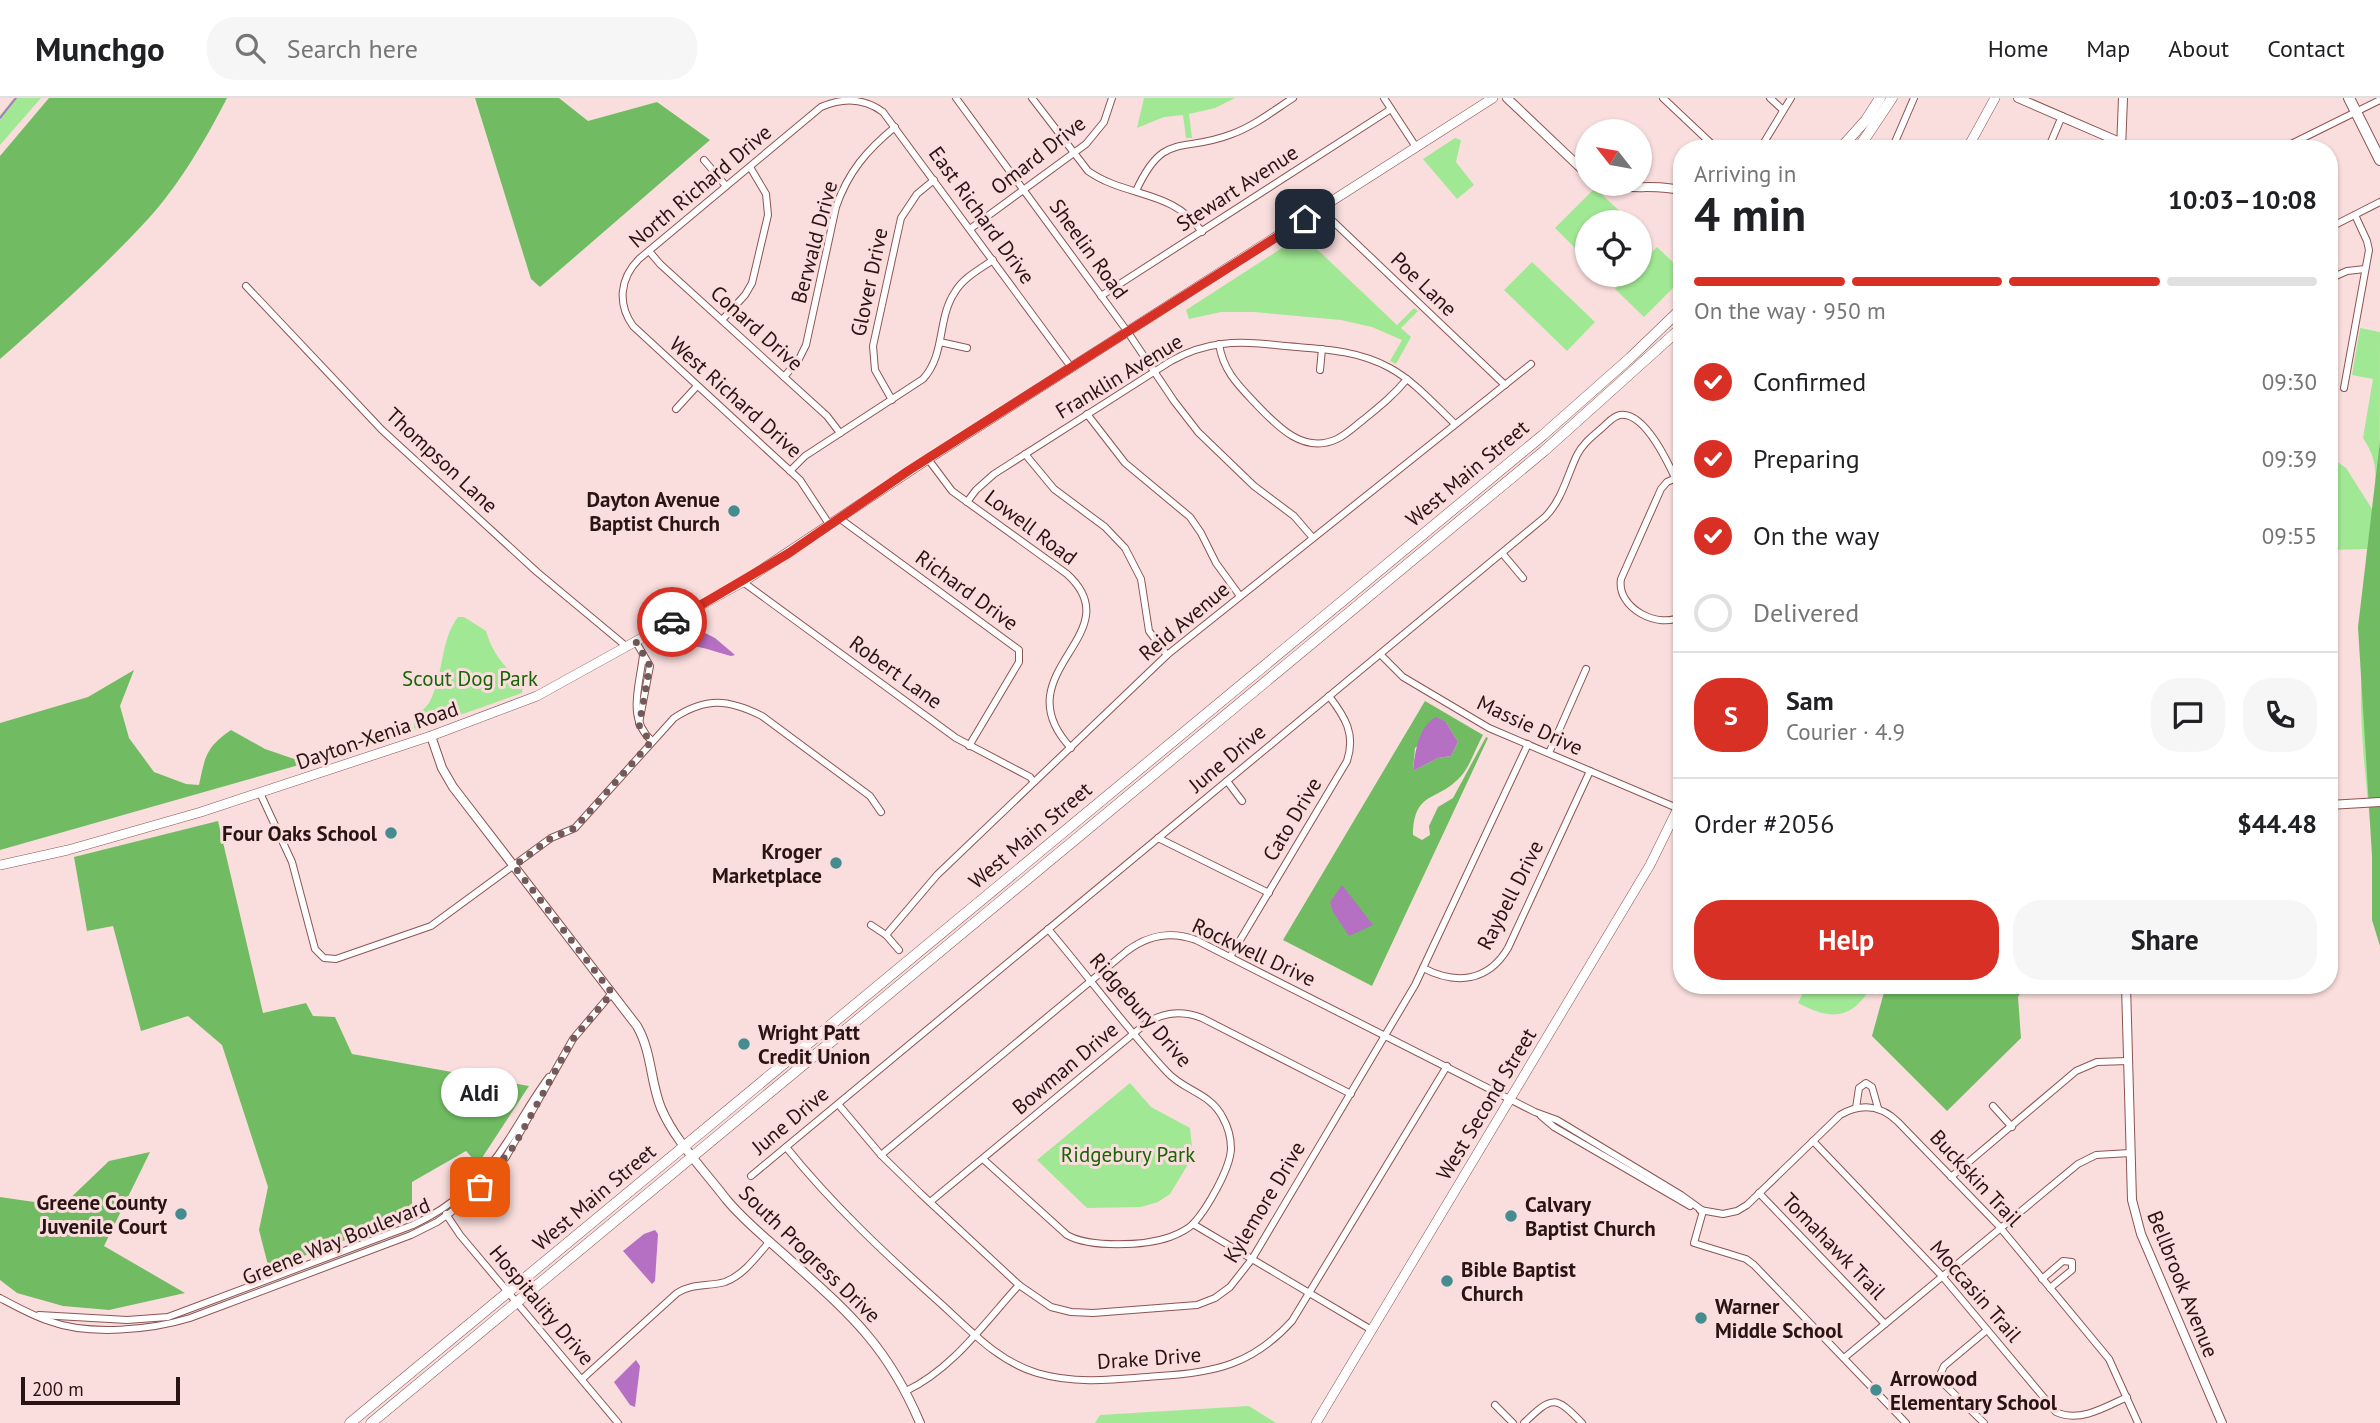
<!DOCTYPE html>
<html lang="en">
<head>
<meta charset="utf-8">
<style>
  body { margin:0; font-family:"PT Sans",sans-serif; background:#f6f6f6; color:#202124; height:100vh; display:flex; flex-direction:column; font-size:26px; white-space:nowrap }
  * { box-sizing:border-box; margin:0 }
  p { font-size:23px; color:#757577 }
  .icon { flex:none; width:38px; height:38px; fill:none; stroke:currentColor; stroke-width:2; stroke-linecap:round; stroke-linejoin:round }
  .map { position:relative; flex:1; overflow:hidden }
  .side { position:absolute; left:1673px; top:42px; width:665px; height:854px; display:flex; flex-direction:column; background:#fff; border-radius:28px; box-shadow:0 2px 5px #0004 }
  .side>* { flex:none }
  .needle { width:46px; rotate:301deg }
  .controls { position:absolute; left:1575px; top:21px; display:grid; gap:14px }
  .controls a { display:grid; place-items:center; width:77px; height:77px; border-radius:50%; background:#fff; box-shadow:0 2px 5px #0004; font-size:35px }
  .scale { position:absolute; left:21px; bottom:18px; width:159px; box-sizing:border-box; padding-left:7px; border:4px solid #2a1313; border-top:0; font-size:19px; line-height:24px; white-space:nowrap; color:#2a1313; -webkit-text-stroke:5px #f9dedd; paint-order:stroke }
  .pin { position:absolute; display:grid; place-items:center; width:60px; height:60px; color:#fff; margin:-30px; border-radius:14px; box-shadow:0 4px 10px #0006 }
  .courier { position:absolute; display:grid; place-items:center; width:70px; height:70px; margin:-35px; border:5px solid #d93025; border-radius:50%; background:#fff; color:#222; box-shadow:0 2px 9px #0007 }
  .bubble { position:absolute; height:49px; border-radius:24px; background:#fff; box-shadow:0 2px 5px #0004; font-size:23px; font-weight:800; line-height:49px; text-align:center }
  .summary em { font-style:normal; font-weight:800 }
  .summary div { display:flex; flex-direction:column-reverse }
  .summary { display:flex; align-items:center; justify-content:space-between; height:119px; padding:0 21px }
  h1 { font-size:46px; font-weight:800; line-height:52px }
  .bar { display:grid; grid-template-columns:repeat(4,1fr); gap:10px 7px; align-content:center; height:84px; padding:0 21px }
  .bar i { height:9px; border-radius:5px; background:#e0e0e0 }
  .bar .on { background:#d93025 }
  .bar p { grid-column:span 4 }
  .line { display:flex; align-items:center; gap:18px; padding:0 21px; border-top:2px solid #e0e0e0 }
  .line div { flex:1 }
  .round { display:grid; place-items:center; flex:none; width:74px; height:74px; border-radius:28px; background:#f6f6f6 }
  ol { padding:0 21px; list-style:none }
  li { display:flex; align-items:center; gap:21px; height:77px }
  li p { margin-inline-start:auto }
  li .icon { padding:7px; border-radius:50%; background:#d93025; color:#fff; stroke-width:4 }
  li:last-child { color:#757577 }
  li i { width:38px; height:38px; border:4px solid #e0e0e0; border-radius:50% }
  .action { display:flex; gap:14px; margin-top:auto; padding:14px 21px }
  .action a { flex:1; height:80px; border-radius:28px; background:#d93025; color:#fff; font-size:28px; font-weight:800; line-height:80px; text-align:center }
  .action a+a { background:#f6f6f6; color:#202124 }
  header { display:flex; align-items:center; gap:42px; box-sizing:border-box; height:98px; padding:0 35px; background:#fff; border-bottom:2px solid #e0e0e0 }
  header strong { font-size:33px }
  nav { display:flex; gap:38px; margin-inline-start:auto; font-size:24px }
  .search { width:490px; height:63px; background:#f6f6f6; display:flex; align-items:center; gap:18px; box-sizing:border-box; padding:0 24px; border-radius:28px; color:#757577; font-size:26px }
  .map>svg:first-child { display:block }
  .green { fill:#a1e894 }
  .forest { fill:#71bc63; fill-rule:evenodd }
  .water { fill:#b56fc3 }
  .lines { fill:none; stroke-linecap:round; stroke-linejoin:round }
  .stream { stroke:#b56fc3; stroke-width:2 }
  .minor-casing { stroke:#8c5453; stroke-width:8 }
  .tertiary-casing { stroke:#8c5453; stroke-width:10 }
  .secondary-casing { stroke:#8c5453; stroke-width:10 }
  .primary-casing { stroke:#8c5453; stroke-width:11 }
  .trunk-casing { stroke:#8c5453; stroke-width:12 }
  .minor { stroke:#fff; stroke-width:6 }
  .tertiary { stroke:#fff; stroke-width:8 }
  .secondary { stroke:#fff; stroke-width:9 }
  .primary { stroke:#fff; stroke-width:10 }
  .trunk { stroke:#fff; stroke-width:10 }
  .done { stroke:#725a5a; stroke-width:7; stroke-dasharray:0 12.6 }
  .route { stroke:#d93025; stroke-width:9 }
  .poi-dot { fill:#448c90; stroke:#f9dedd; stroke-width:2.5 }
  .labels { text-anchor:middle; dominant-baseline:central; stroke-width:6; stroke-linejoin:round; paint-order:stroke }
  .street-label { font-size:21px; fill:#2a1313; stroke:#f9dedd }
  .poi-label { font-size:21px; font-weight:bold; fill:#2a1313; stroke:#f9dedd; text-anchor:start }
  .park-label { font-size:21px; fill:#1a6306; stroke:#f9dedd }
</style>
</head>
<body>
<header>
<strong>Munchgo</strong>
<div class="search"><svg class="icon" aria-label="search" viewBox="0 0 24 24"><circle cx="10" cy="10" r="6"/><path d="M15 15l6 6"/></svg>Search here</div>
<nav><a>Home</a><a>Map</a><a>About</a><a>Contact</a></nav>
</header>
<div class="map">
<svg width="2380" height="1325" viewBox="0 0 2380 1325">
  <rect width="100%" height="100%" fill="#f9dedd"/>
  <g class="green">
    <path d="M14,0H41L0,47V17Z"/>
    <path d="M1144,0H1235L1215,10L1189,16L1192,40H1186L1183,17L1164,19L1137,30Z"/>
    <path d="M1455,40L1461,42L1456,64L1474,87L1457,101L1423,61Z"/>
    <path d="M1595,90L1631,124H1587V162L1555,130Z"/>
    <path d="M1302,137L1397,227L1414,210L1418,213L1401,230L1411,239L1396,266L1390,263L1402,242L1372,229L1341,222L1254,214H1221L1189,221L1186,212Z"/>
    <path d="M1657,149L1682,173V181L1644,219L1615,191L1629,177H1640V166Z"/>
    <path d="M1532,164L1595,224L1567,253L1504,192Z"/>
    <path d="M2360,230L2380,234L2379,792C2371,732 2363,672 2361,611C2360,558 2365,504 2367,451L2329,452V358L2346,370L2372,411C2376,383 2380,365 2363,340L2373,281L2352,277Z"/>
    <path d="M458,519H464L486,533C493,557 505,569 523,586L522,595L418,632L414,630C414,615 424,614 430,603C444,577 440,542 458,519Z"/>
    <path d="M1807,887H1872C1852,923 1830,922 1798,905Z"/>
    <path d="M1130,985L1151,1009L1190,1030L1193,1058L1170,1096L1158,1104L1141,1109L1087,1110L1037,1062Z"/>
    <path d="M1249,1308L1276,1325H1095L1100,1317Z"/>
  </g>
  <g class="forest">
    <path d="M49,0H227C206,41 179,87 148,121C104,169 49,218 0,261V58Z"/>
    <path d="M475,0H559L588,23L657,4L710,42L540,189L531,181Z"/>
    <path d="M2380,343V848L2372,822V758L2358,529Z"/>
    <path d="M134,572L120,608L129,640L154,674L186,686L199,687C205,659 206,649 231,632L265,651L306,665L0,752V625L88,599Z"/>
    <path d="M1425,603L1483,637C1476,649 1471,666 1462,677C1438,705 1414,691 1413,737L1422,742L1430,737L1429,728L1438,709L1453,700L1486,639L1488,640L1372,888L1283,842ZM1446,624L1458,644L1451,658L1438,660L1413,673L1415,650Z"/>
    <path d="M218,723L263,915L306,905L313,918L335,919L352,956L529,988L478,1066L466,1053L412,1084V1117L269,1171L259,1132L268,1089L222,947L188,918L141,933L113,828L87,833L74,759Z"/>
    <path d="M1886,887H2025L2018,899L2021,940L1947,1013L1872,938Z"/>
    <path d="M150,1054L104,1148L185,1195L109,1212L63,1208L17,1195L0,1182V1099L62,1108L109,1063Z"/>
  </g>
  <g class="water">
    <path d="M699,532L715,540L735,557L731,558C716,554 693,544 678,550C671,552 669,556 662,556L691,534Z"/>
    <path d="M1436,619L1446,624L1458,644L1451,658L1438,660L1413,673C1415,655 1418,629 1436,619Z"/>
    <path d="M1342,787L1373,827L1349,838L1333,814L1330,804Z"/>
    <path d="M655,1132L658,1136L655,1183L652,1186L623,1153L644,1136Z"/>
    <path d="M636,1262L640,1268L635,1309L630,1307L614,1284Z"/>
  </g>
  <g class="lines">
    <path class="stream" d="M0,20L16,0"/>
    <defs>
      <g id="minor">
        <path d="M956,0L1127,233L1174,303L1198,334L1254,388L1294,418L1313,440"/>
        <path d="M1032,0L1088,73C1126,100 1173,91 1202,134"/>
        <path d="M1384,0L1416,49"/>
        <path d="M1663,0L1717,51"/>
        <path d="M1770,0L1783,12"/>
        <path d="M1760,51L1791,0"/>
        <path d="M1892,51L1914,0"/>
        <path d="M2048,51L2062,18"/>
        <path d="M2281,51L2380,2"/>
        <path d="M704,62L726,88"/>
        <path d="M1136,93C1164,32 1181,56 1232,36C1254,28 1273,13 1293,0"/>
        <path d="M1320,111L1505,287"/>
        <path d="M2329,130L2380,104"/>
        <path d="M970,131L1086,46L1104,24L1112,0"/>
        <path d="M649,153L660,166L827,318L840,335"/>
        <path d="M2329,181L2347,173L2365,171"/>
        <path d="M246,188L382,332L537,474L627,549"/>
        <path d="M1101,198L1391,11"/>
        <path d="M722,222L745,197L752,185L768,117L766,96L750,69"/>
        <path d="M940,244L967,250"/>
        <path d="M1219,246C1223,272 1237,286 1255,305C1276,327 1303,357 1337,341C1347,336 1355,328 1363,322C1379,309 1394,297 1407,281"/>
        <path d="M1320,272L1322,251"/>
        <path d="M784,279L799,261L806,247L836,109C848,74 867,52 895,29"/>
        <path d="M2344,290L2369,152L2367,143L2355,117"/>
        <path d="M892,302L875,272L873,248L901,120L917,96L934,82"/>
        <path d="M676,311L697,288"/>
        <path d="M1087,316L1125,365L1190,419L1201,435L1216,465L1240,498"/>
        <path d="M1025,356L1054,391L1105,429L1125,450L1141,481L1149,533L1167,557"/>
        <path d="M928,361L952,393L1067,476C1134,537 1000,574 1071,650"/>
        <path d="M790,373L805,358L923,281C946,256 937,220 955,194C963,180 980,171 993,162"/>
        <path d="M1676,380L1667,384L1661,391L1621,481C1616,510 1659,532 1682,518"/>
        <path d="M967,404L976,392L994,376L1171,263C1187,254 1204,248 1222,246C1243,243 1265,246 1286,248C1322,251 1358,252 1390,270C1414,283 1435,307 1455,326"/>
        <path d="M839,420L1019,552V564L969,648"/>
        <path d="M829,426L800,382L633,228C617,206 620,180 639,161L821,9C842,0 864,0 883,14L1071,269"/>
        <path d="M1502,455L1523,480"/>
        <path d="M743,484L956,640L1030,679L1034,684"/>
        <path d="M636,544L650,568L639,625"/>
        <path d="M1380,556L1403,579L1489,630L1677,710"/>
        <path d="M643,557C640,587 626,620 652,643"/>
        <path d="M1549,655L1586,571"/>
        <path d="M1227,683L1242,703"/>
        <path d="M260,695L292,764L315,851L324,860L336,861L431,828L551,740L575,730L674,620C706,599 728,601 762,618L870,698L881,714"/>
        <path d="M1158,740L1269,795"/>
        <path d="M871,827L886,837L899,852"/>
        <path d="M886,837L937,777L1167,557L1531,266"/>
        <path d="M1230,859L1347,663C1356,636 1345,619 1329,598"/>
        <path d="M1423,870C1456,887 1488,884 1508,850L1590,673"/>
        <path d="M838,1006L881,1057L920,1095L1019,1187L1051,1209L1071,1214L1093,1215L1197,1207L1215,1200L1230,1189L1252,1161L1415,887L1528,646"/>
        <path d="M1993,1008L2012,1029"/>
        <path d="M1856,1010L1859,990L1866,985L1872,989L1878,1010"/>
        <path d="M1541,1018L1554,1029L1690,1108"/>
        <path d="M1813,1043L1942,1178L2056,1314C2079,1325 2106,1309 2127,1299"/>
        <path d="M786,1049C832,1106 884,1155 939,1204C969,1231 997,1263 1037,1275C1077,1287 1119,1281 1159,1278C1215,1275 1253,1266 1292,1223L1447,968"/>
        <path d="M881,1057L1127,853C1148,837 1172,833 1196,842L1535,1014L1557,1022L1681,1097L1703,1113"/>
        <path d="M983,1061L1067,1137C1090,1150 1145,1148 1170,1139C1178,1136 1187,1132 1193,1126C1207,1111 1230,1071 1231,1051C1231,1040 1228,1029 1223,1020C1211,995 1184,993 1167,974C1125,929 1088,878 1048,831"/>
        <path d="M751,1078L1545,419C1562,402 1567,378 1577,357C1583,345 1593,338 1603,329C1608,325 1613,318 1620,317C1647,313 1673,375 1682,395"/>
        <path d="M1951,1079L2076,973L2097,964L2128,963"/>
        <path d="M1759,1095L1885,1226"/>
        <path d="M930,1104L1144,927C1162,914 1181,912 1202,920L1351,996"/>
        <path d="M1700,1112L1723,1116L1737,1113L1747,1107L1840,1017C1861,1005 1881,1007 1898,1024L1998,1127L2109,1261L2138,1325"/>
        <path d="M1703,1113L1694,1145L1746,1161L1754,1167L1906,1325"/>
        <path d="M446,1116L460,1137L618,1325"/>
        <path d="M1193,1126L1370,1231"/>
        <path d="M2042,1181L2063,1163L2072,1164V1172L2050,1190"/>
        <path d="M0,1200C15,1208 33,1218 49,1223C89,1238 151,1232 190,1220L411,1137L437,1124L461,1107L477,1092L506,1059L573,941L612,895"/>
        <path d="M39,1217L127,1222L168,1219L413,1127C452,1109 484,1080 507,1044C521,1023 533,1000 549,979"/>
        <path d="M1844,1260L2078,1066L2096,1057L2130,1055"/>
        <path d="M582,1281L677,1195C692,1185 708,1189 725,1184C744,1177 757,1158 770,1143"/>
        <path d="M906,1293C953,1271 985,1224 1019,1187"/>
        <path d="M1495,1307L1513,1325"/>
        <path d="M1524,1325C1552,1298 1555,1297 1582,1325"/>
        <path d="M1984,1325L1945,1287L1940,1277L1944,1268L1987,1232"/>
      </g>
      <g id="tertiary">
        <path d="M1507,0L1587,76"/>
        <path d="M2018,0L2122,45"/>
        <path d="M2121,51L2123,0"/>
        <path d="M1607,86C1631,93 1657,85 1682,93"/>
        <path d="M431,638L442,670L453,689L637,928C652,954 650,983 661,1010C675,1043 704,1072 726,1101C744,1123 767,1141 788,1160C849,1215 887,1247 920,1325"/>
        <path d="M2329,707L2380,704"/>
        <path d="M2126,887L2132,1102L2141,1136L2222,1325"/>
      </g>
      <g id="secondary">
        <path d="M1967,51L1995,0"/>
        <path d="M0,767L68,752L201,714L431,638L537,598L743,484L928,361L1493,0"/>
        <path d="M1316,1325L1650,767L1682,702"/>
      </g>
      <g id="primary">
        <path d="M1840,51L1866,22L1880,0"/>
        <path d="M1858,51L1892,0"/>
        <path d="M350,1325L1543,337L1630,260L1682,210"/>
        <path d="M371,1325L1544,353L1682,229"/>
      </g>
      <path id="trunk" d="M2349,0L2380,62"/>
    </defs>
    <use href="#minor" class="minor-casing"/>
    <use href="#tertiary" class="tertiary-casing"/>
    <use href="#secondary" class="secondary-casing"/>
    <use href="#primary" class="primary-casing"/>
    <use href="#trunk" class="trunk-casing"/>
    <use href="#minor" class="minor"/>
    <use href="#tertiary" class="tertiary"/>
    <use href="#secondary" class="secondary"/>
    <use href="#primary" class="primary"/>
    <use href="#trunk" class="trunk"/>
  </g>
  <g class="lines">
    <path class="done" d="M480,1089L514,1048L573,941L612,895L514,768L551,740L575,730L652,643L643,635L639,627L650,568L636,544L672,524"/>
    <path class="route" d="M672,524L789,455L908,373L1305,121"/>
  </g>
  <g class="poi-dot">
    <circle cx="734" cy="413" r="7"/>
    <circle cx="391" cy="735" r="7"/>
    <circle cx="836" cy="765" r="7"/>
    <circle cx="744" cy="946" r="7"/>
    <circle cx="181" cy="1116" r="7"/>
    <circle cx="1511" cy="1118" r="7"/>
    <circle cx="1447" cy="1183" r="7"/>
    <circle cx="1701" cy="1220" r="7"/>
    <circle cx="1876" cy="1292" r="7"/>
  </g>
  <g class="labels">
    <g class="street-label">
      <text transform="translate(1038 57) rotate(-38)">Omard Drive</text>
      <text transform="translate(700 88) rotate(-40)">North Richard Drive</text>
      <text transform="translate(1237 90) rotate(-33)">Stewart Avenue</text>
      <text transform="translate(982 117) rotate(54)">East Richard Drive</text>
      <text transform="translate(814 144) rotate(-75)">Berwald Drive</text>
      <text transform="translate(1089 151) rotate(54)">Sheelin Road</text>
      <text transform="translate(869 184) rotate(-78)">Glover Drive</text>
      <text transform="translate(1424 186) rotate(44)">Poe Lane</text>
      <text transform="translate(757 230) rotate(42)">Conard Drive</text>
      <text transform="translate(1119 278) rotate(-31)">Franklin Avenue</text>
      <text transform="translate(736 299) rotate(42)">West Richard Drive</text>
      <text transform="translate(442 362) rotate(43)">Thompson Lane</text>
      <text transform="translate(1467 375) rotate(-40)">West Main Street</text>
      <text transform="translate(1031 429) rotate(37)">Lowell Road</text>
      <text transform="translate(967 492) rotate(36)">Richard Drive</text>
      <text transform="translate(1184 523) rotate(-40)">Reid Avenue</text>
      <text transform="translate(896 574) rotate(36)">Robert Lane</text>
      <text transform="translate(1530 627) rotate(25)">Massie Drive</text>
      <text transform="translate(377 637) rotate(-19)">Dayton-Xenia Road</text>
      <text transform="translate(1227 660) rotate(-40)">June Drive</text>
      <text transform="translate(1292 721) rotate(-59)">Cato Drive</text>
      <text transform="translate(1030 737) rotate(-40)">West Main Street</text>
      <text transform="translate(1510 797) rotate(-63)">Raybell Drive</text>
      <text transform="translate(1254 854) rotate(25)">Rockwell Drive</text>
      <text transform="translate(1141 912) rotate(49)">Ridgebury Drive</text>
      <text transform="translate(1065 970) rotate(-40)">Bowman Drive</text>
      <text transform="translate(1486 1006) rotate(-59)">West Second Street</text>
      <text transform="translate(790 1022) rotate(-40)">June Drive</text>
      <text transform="translate(1976 1080) rotate(47)">Buckskin Trail</text>
      <text transform="translate(594 1099) rotate(-40)">West Main Street</text>
      <text transform="translate(1264 1104) rotate(-59)">Kylemore Drive</text>
      <text transform="translate(336 1143) rotate(-22)">Greene Way Boulevard</text>
      <text transform="translate(1834 1148) rotate(46)">Tomahawk Trail</text>
      <text transform="translate(810 1156) rotate(44)">South Progress Drive</text>
      <text transform="translate(2183 1186) rotate(68)">Bellbrook Avenue</text>
      <text transform="translate(1976 1193) rotate(49)">Moccasin Trail</text>
      <text transform="translate(542 1207) rotate(50)">Hospitality Drive</text>
      <text transform="translate(1149 1260) rotate(-4)">Drake Drive</text>
    </g>
    <g class="poi-label">
      <text x="720" y="401" text-anchor="end">Dayton Avenue<tspan x="720" dy="24">Baptist Church</tspan></text>
      <text x="377" y="735" text-anchor="end">Four Oaks School</text>
      <text x="822" y="753" text-anchor="end">Kroger<tspan x="822" dy="24">Marketplace</tspan></text>
      <text x="758" y="934">Wright Patt<tspan x="758" dy="24">Credit Union</tspan></text>
      <text x="167" y="1104" text-anchor="end">Greene County<tspan x="167" dy="24">Juvenile Court</tspan></text>
      <text x="1525" y="1106">Calvary<tspan x="1525" dy="24">Baptist Church</tspan></text>
      <text x="1461" y="1171">Bible Baptist<tspan x="1461" dy="24">Church</tspan></text>
      <text x="1715" y="1208">Warner<tspan x="1715" dy="24">Middle School</tspan></text>
      <text x="1890" y="1280">Arrowood<tspan x="1890" dy="24">Elementary School</tspan></text>
    </g>
    <g class="park-label">
      <text x="470" y="580">Scout Dog Park</text>
      <text x="1128" y="1056">Ridgebury Park</text>
    </g>
  </g>
</svg>
<div class="controls">
<a><svg class="needle" viewBox="-14 -14 28 28"><path d="M0-13l5 13h-10z" fill="#e53935"/><path d="M0 13l5-13h-10z" fill="#757577"/></svg></a>
<a><svg class="icon" aria-label="locate" viewBox="0 0 24 24"><circle cx="12" cy="12" r="6"/><path d="M12 2v4M12 18v4M2 12h4M18 12h4"/></svg></a>
</div>
<div class="scale">200 m</div>
<div class="pin" style="left:480px;top:1089px;background:#ea580c"><svg class="icon" aria-label="bag" viewBox="0 0 24 24"><path d="M5 8h14l-1 12H6zM9 8a3 3 0 0 1 6 0"/></svg></div>
<div class="pin" style="left:1305px;top:121px;background:#1f2937"><svg class="icon" aria-label="home" viewBox="0 0 24 24"><path d="M3 11l9-7 9 7M6 9v11h12V9"/></svg></div>
<div class="courier" style="left:672px;top:524px"><svg class="icon" aria-label="car" viewBox="0 0 24 24"><path d="M5 17H2v-5l4-1 3-4h7l3 4 3 1v5h-3M9 17h6M6 11h13"/><circle cx="7" cy="17" r="2"/><circle cx="17" cy="17" r="2"/></svg></div>
<div class="bubble" style="left:441px;top:970px;width:77px">Aldi</div>
<section class="side">
<div class="summary"><div><h1>4 min</h1><p>Arriving in</p></div><em>10:03–10:08</em></div>
<div class="bar"><i class="on"></i><i class="on"></i><i class="on"></i><i></i><p>On the way · 950 m</p></div>
<ol>
<li><svg class="icon" aria-label="check" viewBox="0 0 24 24"><path d="M5 12l5 5 9-10"/></svg>Confirmed<p>09:30</p></li>
<li><svg class="icon" aria-label="check" viewBox="0 0 24 24"><path d="M5 12l5 5 9-10"/></svg>Preparing<p>09:39</p></li>
<li><svg class="icon" aria-label="check" viewBox="0 0 24 24"><path d="M5 12l5 5 9-10"/></svg>On the way<p>09:55</p></li>
<li><i></i>Delivered</li>
</ol>
<div class="line" style="height:126px"><b class="round" style="background:#d93025;color:#fff">S</b><div><b>Sam</b><p>Courier · 4.9</p></div><a class="round"><svg class="icon" aria-label="chat" viewBox="0 0 24 24"><path d="M4 5h16v11H9l-5 4z"/></svg></a><a class="round"><svg class="icon" aria-label="phone" viewBox="0 0 24 24"><path d="M5 4h4l2 5-3 2q2 4 5 5l2-3 5 2v4C11 20 4 13 5 4z"/></svg></a></div>
<div class="line" style="height:91px"><div>Order #2056</div><b>$44.48</b></div>
<div class="action"><a>Help</a><a>Share</a></div>
</section>
</div>
</body>
</html>
